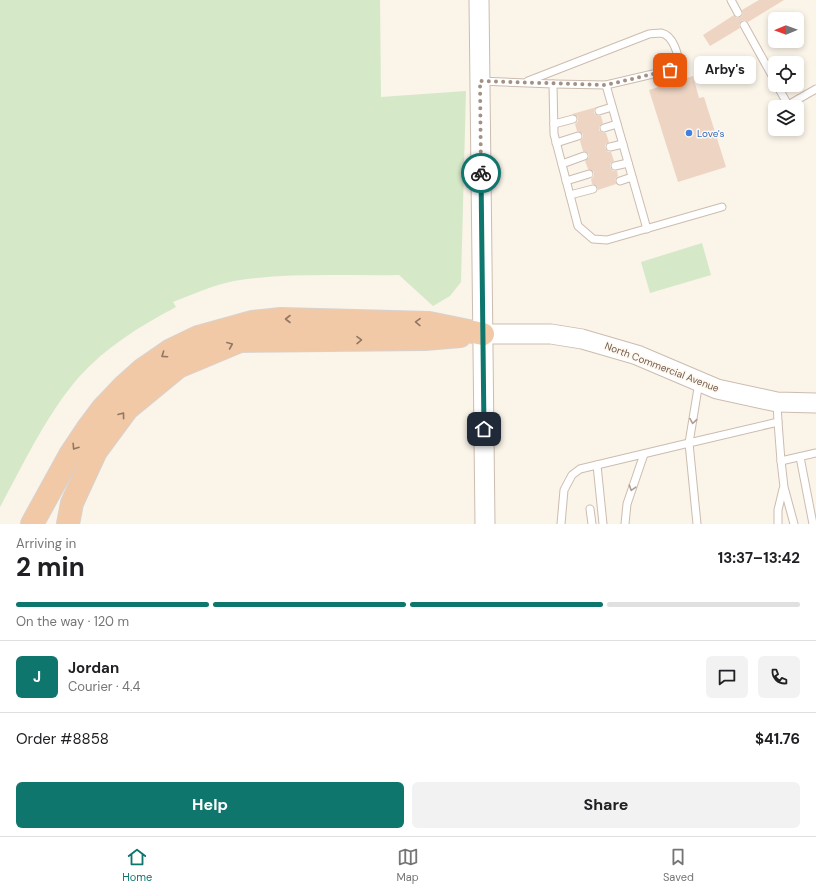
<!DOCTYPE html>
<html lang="en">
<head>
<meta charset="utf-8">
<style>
  body { margin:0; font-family:"DM Sans",sans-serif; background:#f2f2f2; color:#202124; height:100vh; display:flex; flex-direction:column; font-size:15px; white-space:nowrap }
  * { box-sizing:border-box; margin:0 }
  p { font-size:13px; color:#757577 }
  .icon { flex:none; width:22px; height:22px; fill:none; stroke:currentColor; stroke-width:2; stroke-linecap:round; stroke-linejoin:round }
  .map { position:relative; height:524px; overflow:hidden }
  .drawer { display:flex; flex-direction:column; background:#fff; flex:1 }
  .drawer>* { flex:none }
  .needle { width:26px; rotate:269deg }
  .tools { position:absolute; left:768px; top:12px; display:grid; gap:8px }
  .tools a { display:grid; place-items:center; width:36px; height:36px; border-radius:6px; background:#fff; box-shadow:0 2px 6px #0003; font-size:20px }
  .pin { position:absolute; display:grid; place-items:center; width:34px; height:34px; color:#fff; margin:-17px; border-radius:8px; box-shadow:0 2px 6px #0006 }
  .courier { position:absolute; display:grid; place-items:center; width:40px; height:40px; margin:-20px; border:3px solid #0f766e; border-radius:50%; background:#fff; color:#222; box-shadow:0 1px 5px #0007 }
  .bubble { position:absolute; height:28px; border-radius:6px; background:#fff; box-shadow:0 2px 6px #0003; font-size:13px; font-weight:700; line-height:28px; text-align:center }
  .overview em { font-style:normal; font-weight:700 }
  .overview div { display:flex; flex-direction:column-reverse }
  .overview { display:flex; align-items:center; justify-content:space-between; height:68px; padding:0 16px }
  h1 { font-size:26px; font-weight:700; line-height:30px }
  .bar { display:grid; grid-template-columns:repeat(4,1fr); gap:6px 4px; align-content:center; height:48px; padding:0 16px }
  .bar i { height:5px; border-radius:3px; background:#e0e0e0 }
  .bar .on { background:#0f766e }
  .bar p { grid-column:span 4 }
  .line { display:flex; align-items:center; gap:10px; padding:0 16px; border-top:1px solid #e0e0e0 }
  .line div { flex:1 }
  .round { display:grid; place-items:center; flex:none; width:42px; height:42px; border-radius:6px; background:#f2f2f2 }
  .primary-button { display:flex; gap:8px; margin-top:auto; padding:8px 16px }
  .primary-button a { flex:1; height:46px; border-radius:6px; background:#0f766e; color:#fff; font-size:16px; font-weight:700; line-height:46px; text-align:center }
  .primary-button a+a { background:#f2f2f2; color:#202124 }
  .tab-bar { display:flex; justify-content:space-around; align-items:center; height:56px; border-top:1px solid #e0e0e0; background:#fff; font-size:11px; color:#757577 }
  .tab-bar a { display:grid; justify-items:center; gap:2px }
  .tab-bar .on { color:#0f766e }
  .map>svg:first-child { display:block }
  .green { fill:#d5e8c8 }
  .building { fill:#eed5c3 }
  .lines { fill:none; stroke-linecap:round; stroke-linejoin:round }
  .service-casing { stroke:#ccbcb0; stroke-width:9 }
  .tertiary-casing { stroke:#ccbcb0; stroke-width:21 }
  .trunk-casing { stroke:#d8d1ce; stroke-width:24 }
  .service { stroke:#fff; stroke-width:7 }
  .tertiary { stroke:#fff; stroke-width:19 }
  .trunk { stroke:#f1c9a7; stroke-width:22 }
  .oneway { stroke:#927765 }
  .oneway2 { stroke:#ab9d95 }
  .done { stroke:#a39185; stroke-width:4; stroke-dasharray:0 7.2 }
  .route { stroke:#0f766e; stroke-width:5 }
  .shop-dot { fill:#3f7fe0; stroke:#fef8ef; stroke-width:1.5 }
  .labels { text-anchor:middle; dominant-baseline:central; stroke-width:3; stroke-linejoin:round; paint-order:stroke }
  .shop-label { font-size:10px; fill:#366cbe; stroke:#fef8ef; text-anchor:start }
  .street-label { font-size:10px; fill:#735c4f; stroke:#fef8ef }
</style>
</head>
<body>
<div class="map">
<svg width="816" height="524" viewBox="0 0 816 524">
  <rect width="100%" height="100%" fill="#fbf4e9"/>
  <g class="green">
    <path d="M0,0H380L381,97L466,91L461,282L450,296L433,306L399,275C345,276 288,272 234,281C214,285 193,294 173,302L176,307C140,326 106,347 79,377C46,415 24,463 0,507Z"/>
    <path d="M702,243L711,275L650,293L641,262Z"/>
  </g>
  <g class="building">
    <path d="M759,0H784L748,22L744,20L741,21L739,25L740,28L710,46L703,35L734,15L737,18L741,17L743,14L742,10Z"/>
    <path d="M693,76L699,98L704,97L726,167L678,182L649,90Z"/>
    <path d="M597,107L594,110V113L598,116H601L603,123L599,127V130L603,133H606L609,142L605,145V148L608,152H611L614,161L610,164V167L613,171H617L618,176L615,180L616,184L598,190L597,186L592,184L591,179L594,176V172L588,169L585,161L589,157V154L583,151L580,141L583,137V134L577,131L575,124L578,121V117L572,114Z"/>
  </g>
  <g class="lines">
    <defs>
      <g id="service">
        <path d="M731,0L738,13"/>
        <path d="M744,25L775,81"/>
        <path d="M480,81L553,84L554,134L578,226L593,239L607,240L722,207"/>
        <path d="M528,81L649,34C652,34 657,33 661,33C673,35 679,55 678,64L670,70L606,85L553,84"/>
        <path d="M606,85L647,229"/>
        <path d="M777,85L788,105L816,89"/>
        <path d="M599,111L612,107"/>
        <path d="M554,124L573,119"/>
        <path d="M604,128L617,124"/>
        <path d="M556,143L578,136"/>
        <path d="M610,147L623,144"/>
        <path d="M562,164L584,156"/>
        <path d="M615,166L628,163"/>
        <path d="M566,181L589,174"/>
        <path d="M620,181L632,177"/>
        <path d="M570,195L593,189"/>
        <path d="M778,422L781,461L816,453"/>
        <path d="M800,457L813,524"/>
        <path d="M781,461L784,487L794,524"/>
        <path d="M597,465L603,524"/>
        <path d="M590,509L592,524"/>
        <path d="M561,524L564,490L572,475L580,469L689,443L699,382"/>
        <path d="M625,524L627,504L644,454"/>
        <path d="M697,524L689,443L778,422L777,403"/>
        <path d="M778,524V510L783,489"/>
      </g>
      <g id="tertiary">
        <path d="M479,0L485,524"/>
        <path d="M483,334H551L582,339L637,355L717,389L777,402L816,403"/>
      </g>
      <g id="trunk">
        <path d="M32,524L70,455L88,428L103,408L123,387L142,370L171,350L198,337L252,322L281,319L429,323L483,334"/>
        <path d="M68,524L72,503L96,451L127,409L178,367L240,341L425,339L460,336"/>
      </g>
    </defs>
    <use href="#service" class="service-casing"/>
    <use href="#tertiary" class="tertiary-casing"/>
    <use href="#trunk" class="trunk-casing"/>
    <use href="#service" class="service"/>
    <use href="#tertiary" class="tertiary"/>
    <use href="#trunk" class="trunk"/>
  </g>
  <defs><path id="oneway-chevron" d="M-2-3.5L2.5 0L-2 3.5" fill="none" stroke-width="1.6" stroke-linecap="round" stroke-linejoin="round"/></defs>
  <g class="oneway">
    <use href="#oneway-chevron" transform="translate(288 319) rotate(180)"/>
    <use href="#oneway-chevron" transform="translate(418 322) rotate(-179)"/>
    <use href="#oneway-chevron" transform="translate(359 340) rotate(-1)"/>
    <use href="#oneway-chevron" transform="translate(230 345) rotate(-23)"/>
    <use href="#oneway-chevron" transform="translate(164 355) rotate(146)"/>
    <use href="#oneway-chevron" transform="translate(122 415) rotate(-53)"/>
    <use href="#oneway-chevron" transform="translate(75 447) rotate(123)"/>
  </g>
  <g class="oneway2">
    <use href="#oneway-chevron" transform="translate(693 421) rotate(99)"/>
    <use href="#oneway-chevron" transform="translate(632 488) rotate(107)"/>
  </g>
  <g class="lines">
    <path class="done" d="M481,173L480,81L606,85L670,70"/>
    <path class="route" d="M481,173L484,429"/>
  </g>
  <circle class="shop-dot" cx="689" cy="133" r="4"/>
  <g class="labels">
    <g class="shop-label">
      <text x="697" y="133">Love's</text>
    </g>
    <g class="street-label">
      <text transform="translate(662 367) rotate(21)">North Commercial Avenue</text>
    </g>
  </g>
</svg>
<div class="tools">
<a><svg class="needle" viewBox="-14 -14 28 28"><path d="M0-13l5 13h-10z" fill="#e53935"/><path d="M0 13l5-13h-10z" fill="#757577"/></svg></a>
<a><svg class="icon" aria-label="locate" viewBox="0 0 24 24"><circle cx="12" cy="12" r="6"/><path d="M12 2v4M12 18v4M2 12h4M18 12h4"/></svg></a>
<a><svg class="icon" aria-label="layers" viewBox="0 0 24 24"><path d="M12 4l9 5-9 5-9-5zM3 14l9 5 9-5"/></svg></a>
</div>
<div class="pin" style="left:670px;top:70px;background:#ea580c"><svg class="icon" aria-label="bag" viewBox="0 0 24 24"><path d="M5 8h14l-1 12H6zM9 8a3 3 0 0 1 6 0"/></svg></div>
<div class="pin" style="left:484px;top:429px;background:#1f2937"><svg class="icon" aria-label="home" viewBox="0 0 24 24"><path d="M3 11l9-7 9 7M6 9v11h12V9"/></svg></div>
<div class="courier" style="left:481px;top:173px"><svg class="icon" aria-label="bike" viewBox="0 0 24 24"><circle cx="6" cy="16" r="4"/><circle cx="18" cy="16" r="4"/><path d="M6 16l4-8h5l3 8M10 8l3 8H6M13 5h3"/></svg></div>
<div class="bubble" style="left:694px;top:56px;width:62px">Arby's</div>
</div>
<section class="drawer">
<div class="overview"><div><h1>2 min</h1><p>Arriving in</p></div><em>13:37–13:42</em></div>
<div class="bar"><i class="on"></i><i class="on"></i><i class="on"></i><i></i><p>On the way · 120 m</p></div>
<div class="line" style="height:72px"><b class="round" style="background:#0f766e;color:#fff">J</b><div><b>Jordan</b><p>Courier · 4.4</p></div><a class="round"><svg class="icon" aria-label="chat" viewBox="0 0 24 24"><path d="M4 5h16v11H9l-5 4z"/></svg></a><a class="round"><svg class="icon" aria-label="phone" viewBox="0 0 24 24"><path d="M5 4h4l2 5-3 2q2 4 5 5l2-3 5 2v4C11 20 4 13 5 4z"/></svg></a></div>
<div class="line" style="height:52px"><div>Order #8858</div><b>$41.76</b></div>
<div class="primary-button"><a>Help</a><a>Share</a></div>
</section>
<nav class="tab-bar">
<a class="on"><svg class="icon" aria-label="home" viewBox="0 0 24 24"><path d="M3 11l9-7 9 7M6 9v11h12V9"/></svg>Home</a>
<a><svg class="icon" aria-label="map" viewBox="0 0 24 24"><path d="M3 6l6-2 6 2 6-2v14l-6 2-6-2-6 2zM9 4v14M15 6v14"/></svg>Map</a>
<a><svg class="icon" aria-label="saved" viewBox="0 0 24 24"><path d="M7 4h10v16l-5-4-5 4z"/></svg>Saved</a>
</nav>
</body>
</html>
